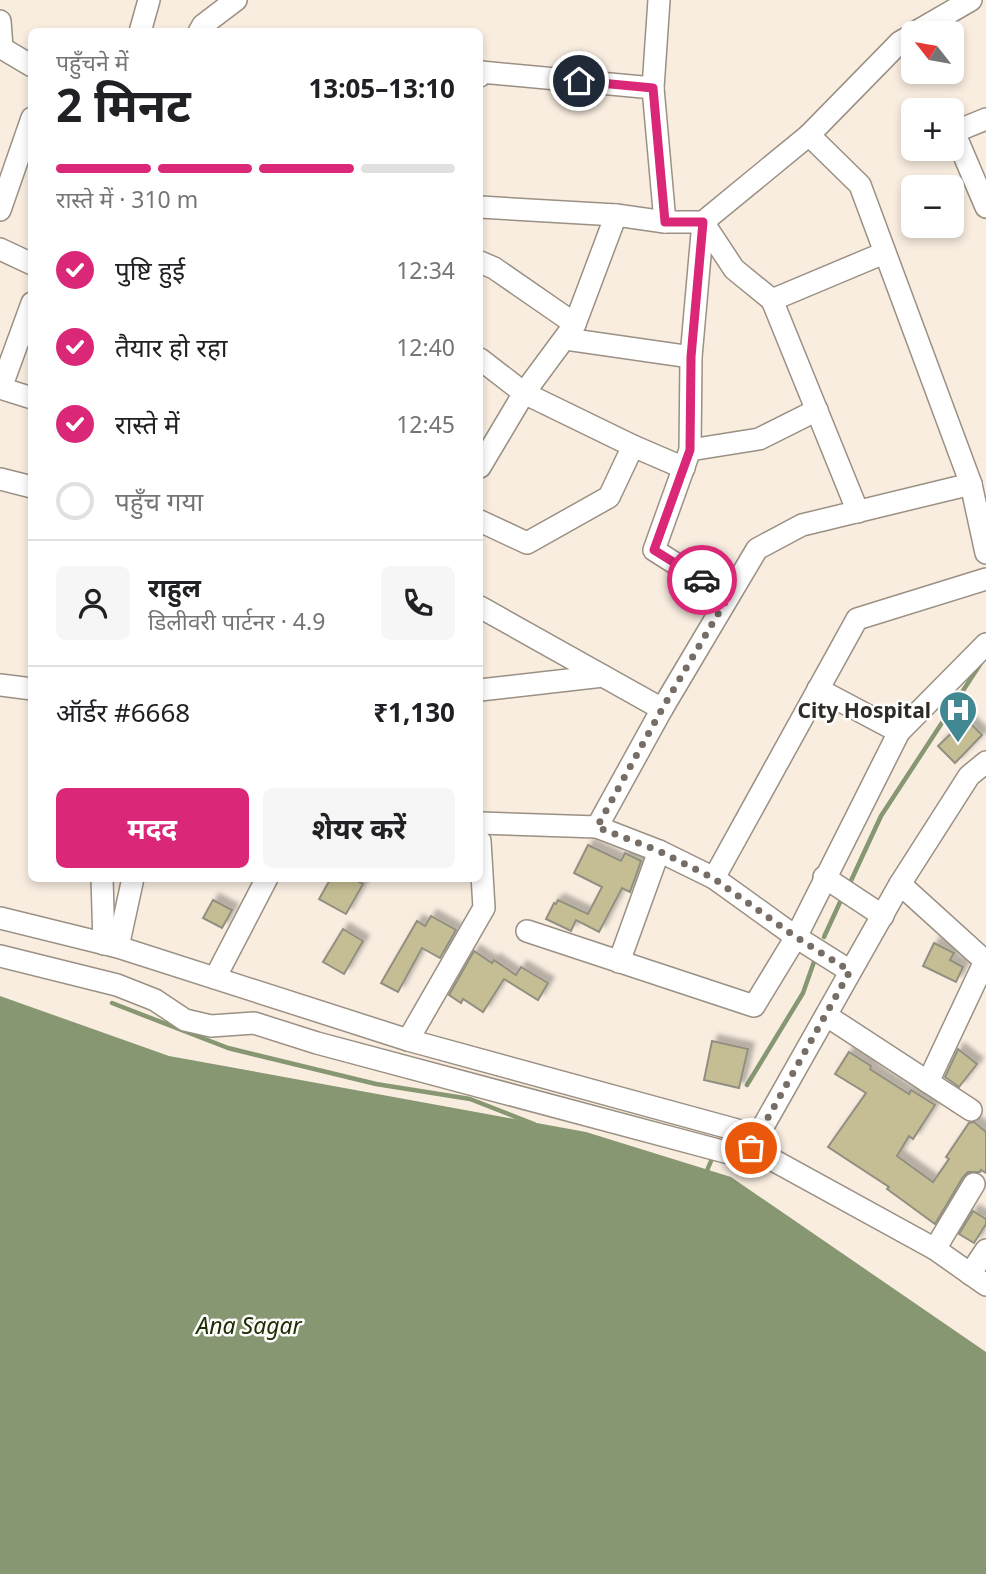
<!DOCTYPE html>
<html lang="hi">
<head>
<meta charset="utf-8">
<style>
  body { margin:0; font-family:"Noto Sans","Noto Sans Devanagari",sans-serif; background:#f6f6f6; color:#202124; height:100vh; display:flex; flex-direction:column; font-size:26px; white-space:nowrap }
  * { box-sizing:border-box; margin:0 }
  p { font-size:23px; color:#757577 }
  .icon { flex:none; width:38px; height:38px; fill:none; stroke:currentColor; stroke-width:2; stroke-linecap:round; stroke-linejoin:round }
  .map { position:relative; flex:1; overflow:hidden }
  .sheet { position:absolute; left:28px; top:28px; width:455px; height:854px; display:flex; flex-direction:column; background:#fff; border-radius:10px; box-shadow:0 4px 10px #0003 }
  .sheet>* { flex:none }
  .needle { width:46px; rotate:301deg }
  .tools { position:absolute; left:901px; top:21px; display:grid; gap:14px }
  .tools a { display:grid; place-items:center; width:63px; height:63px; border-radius:10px; background:#fff; box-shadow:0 4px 10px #0003; font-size:35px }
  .pin { position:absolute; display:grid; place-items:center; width:60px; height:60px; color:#fff; margin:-30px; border:4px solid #fff; border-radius:50%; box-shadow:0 2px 7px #0007 }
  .courier { position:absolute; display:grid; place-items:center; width:70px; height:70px; margin:-35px; border:5px solid #db2777; border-radius:50%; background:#fff; color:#222; box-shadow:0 2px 9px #0007 }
  .overview em { font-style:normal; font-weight:700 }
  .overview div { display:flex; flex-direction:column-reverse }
  .overview { display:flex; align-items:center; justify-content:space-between; height:119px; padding:0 28px }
  h1 { font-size:46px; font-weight:700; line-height:52px }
  .bar { display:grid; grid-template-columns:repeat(4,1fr); gap:10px 7px; align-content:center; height:84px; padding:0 28px }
  .bar i { height:9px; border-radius:5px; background:#e0e0e0 }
  .bar .active { background:#db2777 }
  .bar p { grid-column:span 4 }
  .line { display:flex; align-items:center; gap:18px; padding:0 28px; border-top:2px solid #e0e0e0 }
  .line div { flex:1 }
  .round { display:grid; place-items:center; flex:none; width:74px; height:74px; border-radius:10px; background:#f6f6f6 }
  ol { padding:0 28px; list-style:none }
  li { display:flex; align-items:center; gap:21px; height:77px }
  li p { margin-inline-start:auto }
  li .icon { padding:7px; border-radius:50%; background:#db2777; color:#fff; stroke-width:4 }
  li:last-child { color:#757577 }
  li i { width:38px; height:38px; border:4px solid #e0e0e0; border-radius:50% }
  .button { display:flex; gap:14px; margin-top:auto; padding:14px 28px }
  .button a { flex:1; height:80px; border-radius:10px; background:#db2777; color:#fff; font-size:28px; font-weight:700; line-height:80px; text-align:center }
  .button a+a { background:#f6f6f6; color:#202124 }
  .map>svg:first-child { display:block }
  .water { fill:#869772 }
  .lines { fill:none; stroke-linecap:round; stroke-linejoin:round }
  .stream { stroke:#869772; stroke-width:4.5 }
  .building { fill:#c5be94; stroke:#918f80; stroke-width:2; filter:url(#shadow) }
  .minor-casing { stroke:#9a9083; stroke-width:24 }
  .minor { stroke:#fff; stroke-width:21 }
  .done { stroke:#766e66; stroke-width:7; stroke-dasharray:0 12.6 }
  .route { stroke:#db2777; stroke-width:9 }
  .labels { text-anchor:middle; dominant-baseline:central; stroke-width:5; stroke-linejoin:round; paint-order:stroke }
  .poi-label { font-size:21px; font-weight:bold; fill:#2f2a25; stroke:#fff; text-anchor:end }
  .water-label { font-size:23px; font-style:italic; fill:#202f03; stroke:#fff }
</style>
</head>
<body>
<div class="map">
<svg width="986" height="1574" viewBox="0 0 986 1574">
  <defs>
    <filter id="shadow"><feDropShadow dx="6" dy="-6" stdDeviation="2" flood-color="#0004"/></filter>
  </defs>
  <rect width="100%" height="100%" fill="#f9ede0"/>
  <path class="water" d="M0,996L169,1056L586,1132L731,1177L986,1352V1574H0Z"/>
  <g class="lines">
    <g class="stream">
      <path d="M849,885L881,816L983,660"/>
      <path d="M824,937L841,900"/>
      <path d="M112,1003L228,1048L376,1084L470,1099L534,1124"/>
      <path d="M747,1085L803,993L815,959"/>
      <path d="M706,1173L711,1161"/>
    </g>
  </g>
  <g class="building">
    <path d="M961,714L982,735L955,763L938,746L958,727L953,722Z"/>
    <path d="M588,845L621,861L625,853L641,861L630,892L622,888L599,932L576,920L571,931L546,919L554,903L556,904L558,900L588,914L602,887L574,873Z"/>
    <path d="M331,878H352L363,884L346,914L319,899Z"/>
    <path d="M213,900L232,910L222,928L203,918Z"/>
    <path d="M431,916L456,930L440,958L422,948L398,992L381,983L417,921L425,926Z"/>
    <path d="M343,929L363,941L344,974L323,962Z"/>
    <path d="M934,943L954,953L950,960L963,967L956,982L923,966Z"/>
    <path d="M474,951L492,963L494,960L516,975L521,967L548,983L538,1000L504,979L483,1012L463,999L461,1003L449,995Z"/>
    <path d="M712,1041L748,1049L739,1088L704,1080Z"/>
    <path d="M958,1049L977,1064L959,1087L945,1077Z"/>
    <path d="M849,1052L871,1066L870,1069L909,1094L911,1090L935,1105L913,1139L909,1136L897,1156L933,1182L949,1159L946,1157L969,1123L974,1122L986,1132V1173L981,1170L980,1172H968L963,1177L935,1224L887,1189L889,1187L828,1147L866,1093L835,1074Z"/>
    <path d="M973,1211L986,1219V1224L974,1243L959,1234Z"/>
  </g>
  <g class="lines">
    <defs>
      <g id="minor">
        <path d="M659,0L653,88L665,222"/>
        <path d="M0,21L2,48"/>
        <path d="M140,32L149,0"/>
        <path d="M199,32L203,25L236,0"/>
        <path d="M914,33L971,0"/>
        <path d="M0,47L32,66"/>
        <path d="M480,76L481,72L653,88"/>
        <path d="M986,119L954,132L986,207"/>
        <path d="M809,135L860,185L971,484L986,553"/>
        <path d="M480,207L616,215L665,222H703L809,135L900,42L914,34"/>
        <path d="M0,210L32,118"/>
        <path d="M703,222L691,357L690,450L654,550L728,597"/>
        <path d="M703,222L734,269L772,300"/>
        <path d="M0,249L32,264"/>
        <path d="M480,262L494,268L575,324"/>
        <path d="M566,339L691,357"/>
        <path d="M480,359L524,393L633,446L684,468"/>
        <path d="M0,388L32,398"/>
        <path d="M1,388L32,303"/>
        <path d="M690,450L759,439L817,410"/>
        <path d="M480,467L524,393L575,324L616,215"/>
        <path d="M0,479L32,487"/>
        <path d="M858,512L772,300L884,253"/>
        <path d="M480,521L527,543L609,497L633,446"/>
        <path d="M480,607L662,709"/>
        <path d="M0,685L32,689"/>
        <path d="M818,689L899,732"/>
        <path d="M480,690L603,676"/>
        <path d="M480,823L597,827L659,851L714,878L796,937L850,971"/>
        <path d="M597,827L662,709L757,549L802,525L971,484"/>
        <path d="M824,877L883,916"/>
        <path d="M102,878L104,944"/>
        <path d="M714,878L857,619L986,579"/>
        <path d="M900,884L986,962"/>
        <path d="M0,918L118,947L408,1040L737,1130L751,1148L935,1249L986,1285"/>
        <path d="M527,931L754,1006L796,937L899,732L986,644"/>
        <path d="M118,947L133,878"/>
        <path d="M0,956L117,985L155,1000L185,1020L211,1026L254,1023L317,1043L729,1153L751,1148L900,884L969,776L986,762"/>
        <path d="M619,962L659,851"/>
        <path d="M215,978L267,878"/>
        <path d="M827,1016L971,1110"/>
        <path d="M408,1040L484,908L480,841"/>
        <path d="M928,1082L985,961"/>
        <path d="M935,1249L974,1184"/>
        <path d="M970,1274L986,1250"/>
      </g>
    </defs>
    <use href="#minor" class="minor-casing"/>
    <use href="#minor" class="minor"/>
  </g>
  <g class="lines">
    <path class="done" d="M702,580L728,597L662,709L597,827L659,851L713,878L796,937L850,971L751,1148"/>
    <path class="route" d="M579,81L653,88L665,222H703L691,357L690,450L654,550L702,580"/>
  </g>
  <defs>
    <symbol id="hospital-pin" viewBox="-11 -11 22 30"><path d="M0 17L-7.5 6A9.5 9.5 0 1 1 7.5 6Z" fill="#428893" stroke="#fff"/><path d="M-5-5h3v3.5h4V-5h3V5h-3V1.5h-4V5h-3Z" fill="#fff"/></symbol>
  </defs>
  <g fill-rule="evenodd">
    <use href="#hospital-pin" x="936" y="688" width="44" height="60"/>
  </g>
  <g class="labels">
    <g class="poi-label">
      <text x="931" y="710">City Hospital</text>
    </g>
    <g class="water-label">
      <text x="249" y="1325">Ana Sagar</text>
    </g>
  </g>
</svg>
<div class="tools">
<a><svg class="needle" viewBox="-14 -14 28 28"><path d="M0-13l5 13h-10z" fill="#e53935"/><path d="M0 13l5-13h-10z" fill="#757577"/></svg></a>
<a>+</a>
<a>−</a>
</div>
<div class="pin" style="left:751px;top:1148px;background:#ea580c"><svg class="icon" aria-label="bag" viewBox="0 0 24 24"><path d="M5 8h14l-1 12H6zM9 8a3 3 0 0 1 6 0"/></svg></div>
<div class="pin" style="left:579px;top:81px;background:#1f2937"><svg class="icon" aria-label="home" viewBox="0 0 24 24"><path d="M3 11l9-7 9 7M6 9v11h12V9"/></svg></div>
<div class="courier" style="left:702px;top:580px"><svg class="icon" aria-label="car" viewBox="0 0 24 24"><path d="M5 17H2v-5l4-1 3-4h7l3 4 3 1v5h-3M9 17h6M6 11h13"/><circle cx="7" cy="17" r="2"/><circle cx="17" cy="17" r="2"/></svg></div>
<section class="sheet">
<div class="overview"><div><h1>2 मिनट</h1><p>पहुँचने में</p></div><em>13:05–13:10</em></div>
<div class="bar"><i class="active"></i><i class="active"></i><i class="active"></i><i></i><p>रास्ते में · 310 m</p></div>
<ol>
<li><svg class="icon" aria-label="check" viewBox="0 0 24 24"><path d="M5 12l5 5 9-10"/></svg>पुष्टि हुई<p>12:34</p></li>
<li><svg class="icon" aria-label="check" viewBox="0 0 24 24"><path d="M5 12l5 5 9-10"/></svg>तैयार हो रहा<p>12:40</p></li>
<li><svg class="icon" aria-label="check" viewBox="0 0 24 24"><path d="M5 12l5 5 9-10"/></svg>रास्ते में<p>12:45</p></li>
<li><i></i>पहुँच गया</li>
</ol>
<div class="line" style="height:126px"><a class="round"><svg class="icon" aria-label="person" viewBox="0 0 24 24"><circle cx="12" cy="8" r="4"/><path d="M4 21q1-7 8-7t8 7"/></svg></a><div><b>राहुल</b><p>डिलीवरी पार्टनर · 4.9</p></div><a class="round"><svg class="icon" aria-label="phone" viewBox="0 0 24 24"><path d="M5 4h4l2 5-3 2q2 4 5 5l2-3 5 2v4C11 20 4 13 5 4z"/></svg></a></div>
<div class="line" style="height:91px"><div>ऑर्डर #6668</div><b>₹1,130</b></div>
<div class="button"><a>मदद</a><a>शेयर करें</a></div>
</section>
</div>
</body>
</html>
